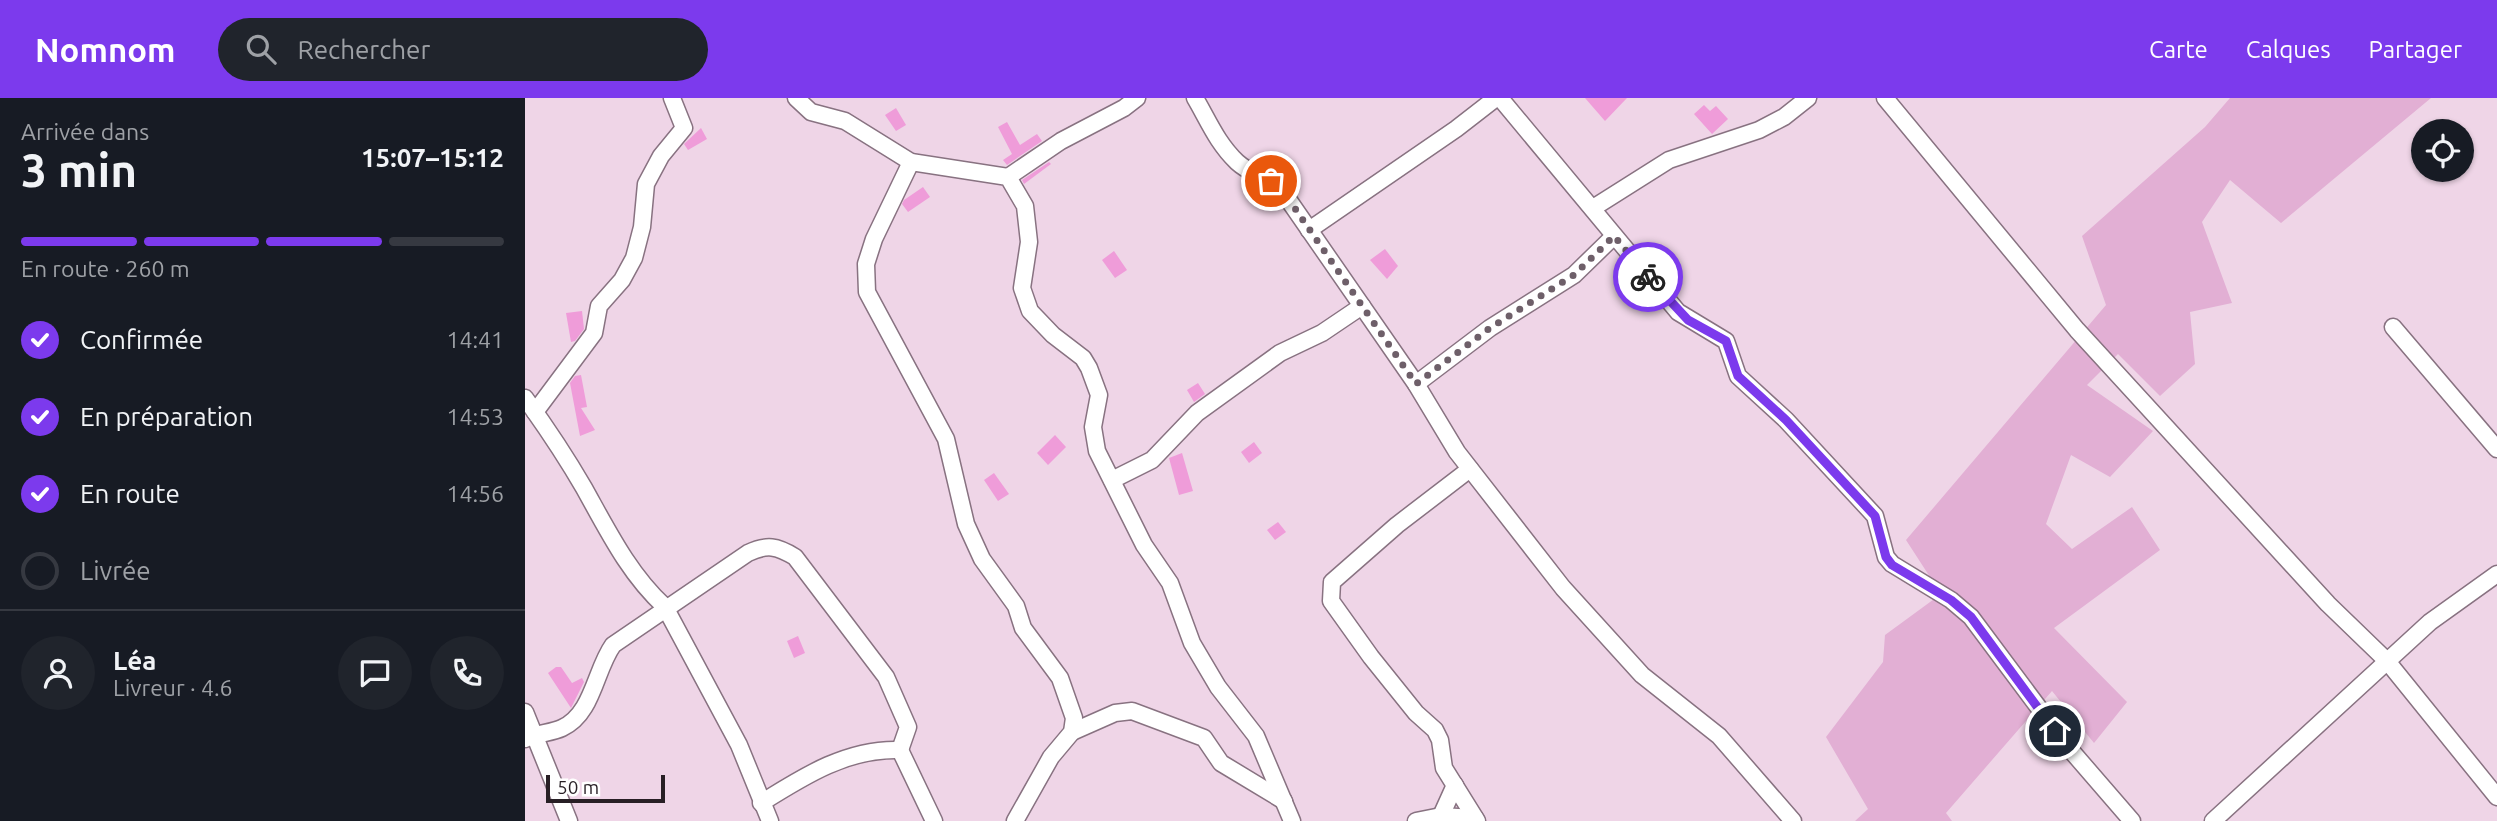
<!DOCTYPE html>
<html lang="fr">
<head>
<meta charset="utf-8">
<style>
  body { margin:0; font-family:Ubuntu,sans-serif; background:#20242c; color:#f1f3f6; height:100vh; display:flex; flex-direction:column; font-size:26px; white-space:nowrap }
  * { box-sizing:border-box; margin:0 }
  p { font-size:23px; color:#9ea1a6 }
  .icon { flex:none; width:38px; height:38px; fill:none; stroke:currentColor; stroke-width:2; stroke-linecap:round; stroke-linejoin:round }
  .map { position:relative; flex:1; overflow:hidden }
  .sheet { display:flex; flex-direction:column; background:#171b24; width:525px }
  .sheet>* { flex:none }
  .buttons { position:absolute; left:1886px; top:21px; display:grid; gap:14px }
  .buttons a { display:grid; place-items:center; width:63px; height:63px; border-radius:50%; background:#171b24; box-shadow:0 2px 5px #0004; font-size:35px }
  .scale { position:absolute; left:21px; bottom:18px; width:119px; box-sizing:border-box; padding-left:7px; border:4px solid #281f25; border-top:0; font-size:19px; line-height:24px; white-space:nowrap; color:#281f25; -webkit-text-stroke:5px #fff; paint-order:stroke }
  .pin { position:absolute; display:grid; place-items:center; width:60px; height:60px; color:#fff; margin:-30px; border:4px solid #fff; border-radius:50%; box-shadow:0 2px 7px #0007 }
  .courier { position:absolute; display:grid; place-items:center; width:70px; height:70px; margin:-35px; border:5px solid #7c3aed; border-radius:50%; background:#fff; color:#222; box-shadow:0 2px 9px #0007 }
  .head em { font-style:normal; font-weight:700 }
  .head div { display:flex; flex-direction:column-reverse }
  .head { display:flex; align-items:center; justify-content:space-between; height:119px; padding:0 21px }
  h1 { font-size:46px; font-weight:700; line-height:52px }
  .bar { display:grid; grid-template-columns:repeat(4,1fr); gap:10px 7px; align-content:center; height:84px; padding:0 21px }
  .bar i { height:9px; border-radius:5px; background:#363941 }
  .bar .current { background:#7c3aed }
  .bar p { grid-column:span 4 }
  .line { display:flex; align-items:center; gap:18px; padding:0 21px; border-top:2px solid #363941 }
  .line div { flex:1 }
  .round { display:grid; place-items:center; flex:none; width:74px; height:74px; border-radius:37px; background:#20242c }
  ol { padding:0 21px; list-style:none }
  li { display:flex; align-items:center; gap:21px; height:77px }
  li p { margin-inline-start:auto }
  li .icon { padding:7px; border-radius:50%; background:#7c3aed; color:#fff; stroke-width:4 }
  li:last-child { color:#9ea1a6 }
  li i { width:38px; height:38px; border:4px solid #363941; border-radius:50% }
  header { display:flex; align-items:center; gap:42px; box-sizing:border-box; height:98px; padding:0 35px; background:#7c3aed; color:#fff }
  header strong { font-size:33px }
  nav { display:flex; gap:38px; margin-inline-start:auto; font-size:24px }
  .search { width:490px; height:63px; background:#20242c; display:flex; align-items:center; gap:18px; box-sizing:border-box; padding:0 24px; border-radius:38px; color:#9ea1a6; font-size:26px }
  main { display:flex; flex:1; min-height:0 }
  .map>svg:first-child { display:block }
  .green { fill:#e2afd4 }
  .building { fill:#ef9cd9 }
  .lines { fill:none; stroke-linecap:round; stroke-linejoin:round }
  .street-casing { stroke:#887281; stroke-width:19 }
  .street { stroke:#fff; stroke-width:16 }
  .done { stroke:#6e5f69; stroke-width:7; stroke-dasharray:0 12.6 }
  .route { stroke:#7c3aed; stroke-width:9 }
</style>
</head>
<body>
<header>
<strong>Nomnom</strong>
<div class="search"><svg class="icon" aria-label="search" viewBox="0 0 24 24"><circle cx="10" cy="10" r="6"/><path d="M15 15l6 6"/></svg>Rechercher</div>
<nav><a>Carte</a><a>Calques</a><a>Partager</a></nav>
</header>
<main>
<section class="sheet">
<div class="head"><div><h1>3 min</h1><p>Arrivée dans</p></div><em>15:07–15:12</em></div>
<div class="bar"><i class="current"></i><i class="current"></i><i class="current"></i><i></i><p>En route · 260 m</p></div>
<ol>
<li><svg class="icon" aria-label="check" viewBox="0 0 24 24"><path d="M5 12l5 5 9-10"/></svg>Confirmée<p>14:41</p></li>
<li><svg class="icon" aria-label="check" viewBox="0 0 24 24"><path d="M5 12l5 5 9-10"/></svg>En préparation<p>14:53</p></li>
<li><svg class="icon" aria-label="check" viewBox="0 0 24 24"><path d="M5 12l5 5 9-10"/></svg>En route<p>14:56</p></li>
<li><i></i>Livrée</li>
</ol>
<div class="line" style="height:126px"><a class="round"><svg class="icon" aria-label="person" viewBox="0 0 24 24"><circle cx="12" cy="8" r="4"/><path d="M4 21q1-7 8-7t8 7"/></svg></a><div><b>Léa</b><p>Livreur · 4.6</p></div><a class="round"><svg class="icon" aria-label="chat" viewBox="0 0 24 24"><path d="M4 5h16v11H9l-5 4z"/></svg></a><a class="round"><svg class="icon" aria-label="phone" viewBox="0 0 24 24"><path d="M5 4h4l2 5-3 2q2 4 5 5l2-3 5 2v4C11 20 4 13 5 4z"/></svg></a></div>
</section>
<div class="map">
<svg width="1972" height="723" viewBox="0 0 1972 723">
  <rect width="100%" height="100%" fill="#efd5e7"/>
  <path class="green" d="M1705,0H1906L1756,125L1705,82L1677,124L1707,205L1665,214L1670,266L1635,298L1593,256L1562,287L1628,333L1585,379L1546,357L1521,426L1547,451L1607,409L1635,452L1529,530L1602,604L1569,645L1527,593L1421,715L1427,723H1330L1343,711L1301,639L1358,564L1360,537L1416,496L1381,442L1581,207L1557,138L1680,29Z"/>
  <g class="building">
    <path d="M1060,0H1102L1080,23Z"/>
    <path d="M1179,7L1185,13L1191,8L1203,21L1187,36L1169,16Z"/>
    <path d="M371,10L381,27L371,33L360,17Z"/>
    <path d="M482,24L495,47L512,36L517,43L482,67L478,62L487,56L473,29Z"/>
    <path d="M176,30L182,41L163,52L159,46Z"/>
    <path d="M524,64L526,66L499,86L497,82Z"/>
    <path d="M398,89L405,99L383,114L377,106L379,102Z"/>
    <path d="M860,151L873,168L862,181L845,162Z"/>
    <path d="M589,153L602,172L590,180L577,162Z"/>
    <path d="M57,213L59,231L50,243L46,244L41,215Z"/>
    <path d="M56,277L62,309L56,310L70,332L55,338L45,285L50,278Z"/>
    <path d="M673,285L680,296L669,304L662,292Z"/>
    <path d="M530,337L541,349L523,367L512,355Z"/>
    <path d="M729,344L737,355L724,365L716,354Z"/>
    <path d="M657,355L668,393L654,397L644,360Z"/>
    <path d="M469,375L484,396L473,403L459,382Z"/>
    <path d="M753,424L761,434L750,442L742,432Z"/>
    <path d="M273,538L280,555L269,560L262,543Z"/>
    <path d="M31,569H36L47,585L57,580L59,584L46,610L23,575Z"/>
  </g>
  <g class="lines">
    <defs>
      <g id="street">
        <path d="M271,0L286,14L320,23L386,64L483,79L500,108L504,144L497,190L505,213L528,237L558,260L564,270L574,297L568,329L572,353L619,447L645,485L667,545L693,589L731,638L767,723"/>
        <path d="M670,0C683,22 692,45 712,64C725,76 744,81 758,94L891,286L932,354L1038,490L1117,577L1194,638L1268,723"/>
        <path d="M975,0L1153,214L1201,243L1213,278L1261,322L1350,418L1361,459L1367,466L1426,502L1446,519L1543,649L1607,723"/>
        <path d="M1360,0L1552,232L1803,506L1862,563L1972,699"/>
        <path d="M386,64L349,141L341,166L342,194L421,341L441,426L457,461L491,508L498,530L535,580L549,620L547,634L526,659L490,723"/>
        <path d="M483,79L536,43L599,10L612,0"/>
        <path d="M1068,110L1144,62L1234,32L1259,19L1283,0"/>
        <path d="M784,132L931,31L971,0"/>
        <path d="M1868,229L1972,351"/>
        <path d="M891,286L965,230L1049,177L1089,138"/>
        <path d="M0,300C21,329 41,359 59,390C83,433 104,476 140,509L214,647L245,723"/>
        <path d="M10,314L69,235L74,208L97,182L109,160L117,129L121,86L136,58L159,30L147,0"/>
        <path d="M945,371L872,427L807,484L806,503L846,559L891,615L910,632L915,642L919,670L952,723"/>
        <path d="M587,382L627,362L672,315L755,255L797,235L837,208"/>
        <path d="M0,614L44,723"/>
        <path d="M547,634L590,615L607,613L679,640L696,665L759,703"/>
        <path d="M0,641C12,635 26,635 37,630C68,616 70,572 88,547L223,455C242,446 252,448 270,459L361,579L383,629L375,652"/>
        <path d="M375,652L409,723"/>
        <path d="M236,705C279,678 323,650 375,652"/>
        <path d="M916,718L930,687"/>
        <path d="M891,723L916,718L950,720"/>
        <path d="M1688,723L1905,524L1972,476"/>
      </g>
    </defs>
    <use href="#street" class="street-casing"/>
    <use href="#street" class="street"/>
  </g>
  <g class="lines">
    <path class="done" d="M746,83L758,93L891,286L965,230L1049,177L1089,138L1123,179"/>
    <path class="route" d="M1123,179L1163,222L1201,243L1213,278L1261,322L1350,418L1361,459L1367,467L1426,502L1446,519L1530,633"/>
  </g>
</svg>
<div class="buttons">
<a><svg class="icon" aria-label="locate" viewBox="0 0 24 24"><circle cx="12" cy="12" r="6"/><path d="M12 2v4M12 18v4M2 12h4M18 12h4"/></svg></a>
</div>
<div class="scale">50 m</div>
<div class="pin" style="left:746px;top:83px;background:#ea580c"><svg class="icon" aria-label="bag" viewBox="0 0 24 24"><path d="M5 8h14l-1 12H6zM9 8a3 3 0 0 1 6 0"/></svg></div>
<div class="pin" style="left:1530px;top:633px;background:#1f2937"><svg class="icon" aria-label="home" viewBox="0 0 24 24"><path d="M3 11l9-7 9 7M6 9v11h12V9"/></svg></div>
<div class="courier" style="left:1123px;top:179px"><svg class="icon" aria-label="bike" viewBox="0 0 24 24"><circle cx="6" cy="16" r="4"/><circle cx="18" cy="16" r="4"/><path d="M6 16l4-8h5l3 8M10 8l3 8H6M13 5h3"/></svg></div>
</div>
</main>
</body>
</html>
